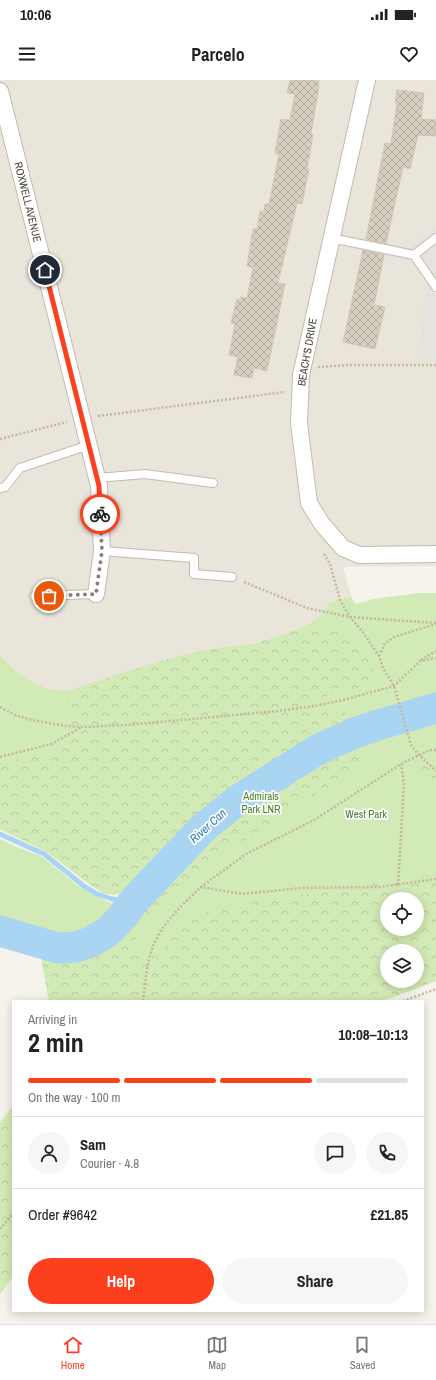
<!DOCTYPE html>
<html lang="en">
<head>
<meta charset="utf-8">
<style>
  body { margin:0; font-family:"Archivo Narrow",sans-serif; background:#f6f6f6; color:#222; height:100vh; display:flex; flex-direction:column; font-size:15px; white-space:nowrap }
  * { box-sizing:border-box; margin:0 }
  p { font-size:13px; color:#767676 }
  .icon { flex:none; width:22px; height:22px; fill:none; stroke:currentColor; stroke-width:2; stroke-linecap:round; stroke-linejoin:round }
  .map { position:relative; flex:1; overflow:hidden }
  .sheet { position:absolute; left:12px; top:920px; width:412px; height:312px; display:flex; flex-direction:column; background:#fff; border-radius:0px; box-shadow:0 2px 10px #0003 }
  .sheet>* { flex:none }
  .controls { position:absolute; left:380px; top:812px; display:grid; gap:8px }
  .controls a { display:grid; place-items:center; width:44px; height:44px; border-radius:50%; background:#fff; box-shadow:0 2px 10px #0003; font-size:20px }
  .pin { position:absolute; display:grid; place-items:center; width:34px; height:34px; color:#fff; margin:-17px; border:2px solid #fff; border-radius:50%; box-shadow:0 1px 4px #0007 }
  .courier { position:absolute; display:grid; place-items:center; width:40px; height:40px; margin:-20px; border:3px solid #fc3f1d; border-radius:50%; background:#fff; color:#222; box-shadow:0 1px 5px #0007 }
  .summary em { font-style:normal; font-weight:700 }
  .summary div { display:flex; flex-direction:column-reverse }
  .summary { display:flex; align-items:center; justify-content:space-between; height:68px; padding:0 16px }
  h1 { font-size:26px; font-weight:700; line-height:30px }
  .bar { display:grid; grid-template-columns:repeat(4,1fr); gap:6px 4px; align-content:center; height:48px; padding:0 16px }
  .bar i { height:5px; border-radius:3px; background:#e0e0e0 }
  .bar .active { background:#fc3f1d }
  .bar p { grid-column:span 4 }
  .line { display:flex; align-items:center; gap:10px; padding:0 16px; border-top:1px solid #e0e0e0 }
  .line div { flex:1 }
  .round { display:grid; place-items:center; flex:none; width:42px; height:42px; border-radius:21px; background:#f6f6f6 }
  .action { display:flex; gap:8px; margin-top:auto; padding:8px 16px }
  .action a { flex:1; height:46px; border-radius:24px; background:#fc3f1d; color:#fff; font-size:16px; font-weight:700; line-height:46px; text-align:center }
  .action a+a { background:#f6f6f6; color:#222 }
  .status { display:flex; justify-content:space-between; align-items:center; height:28px; padding:0 20px; background:#fff; direction:ltr }
  .status svg { height:11px; fill:currentColor }
  header { display:flex; justify-content:space-between; align-items:center; height:52px; padding:0 16px; background:#fff; font-size:18px; font-weight:700 }
  .tab-bar { display:flex; justify-content:space-around; align-items:center; height:56px; border-top:1px solid #e0e0e0; background:#fff; font-size:11px; color:#767676 }
  .tab-bar a { display:grid; justify-items:center; gap:2px }
  .tab-bar .active { color:#fc3f1d }
  .map>svg:first-child { display:block }
  .residential { fill:#eae5da }
  .industrial { fill:#e6e2dd }
  .green { fill:#d2eab5; fill-rule:evenodd }
  .forest { fill:url(#forest-crowns); fill-rule:evenodd }
  .lines { fill:none; stroke-linecap:round; stroke-linejoin:round }
  .stream { stroke:#a9d4f2; stroke-width:5 }
  .river { stroke:#a9d4f2; stroke-width:31 }
  .building { fill:url(#building-cross-hatch); stroke:#d3c7b4 }
  .lane-casing { stroke:#c2bbae; stroke-width:10 }
  .street-casing { stroke:#c2bbae; stroke-width:18 }
  .path { stroke:#c4b79f; stroke-width:2.5; stroke-dasharray:2 2; stroke-linecap:butt }
  .lane { stroke:#fff; stroke-width:8 }
  .street { stroke:#fff; stroke-width:16 }
  .done { stroke:#878178; stroke-width:4; stroke-dasharray:0 7.2 }
  .route { stroke:#fc3f1d; stroke-width:5 }
  .labels { text-anchor:middle; dominant-baseline:central; stroke-width:3.5; stroke-linejoin:round; paint-order:stroke }
  .street-label { font-size:11px; fill:#4b4439; stroke:#fff }
  .park-label { font-size:11px; fill:#4a7f2a; stroke:#fff }
  .water-label { font-size:12px; font-style:italic; fill:#2e7ab2; stroke:#fff }
</style>
</head>
<body>
<div class="status"><b>10:06</b><svg viewBox="0 0 49 12"><path d="M0 12V9h3v3zM5 12V6h3v6zM10 12V3h3v9zM15 12V0h3v12zM26 1h20v11H26zM47 4h2v5h-2z"/></svg></div>
<header><svg class="icon" aria-label="menu" viewBox="0 0 24 24"><path d="M4 6h16M4 12h16M4 18h16"/></svg>Parcelo<svg class="icon" aria-label="heart" viewBox="0 0 24 24"><path d="M12 20l-8-8c-3-5 5-10 8-4 3-6 11-1 8 4z"/></svg></header>
<div class="map">
<svg width="436" height="1244" viewBox="0 0 436 1244">
  <defs>
    <pattern id="forest-crowns" width="20" height="18" patternUnits="userSpaceOnUse"><rect width="20" height="18" fill="#d2eab5"/><path d="M2 6a3 3 0 1 1 6 0M12 15a3 3 0 1 1 6 0" fill="none" stroke="#b6ca9c"/></pattern>
    <pattern id="building-cross-hatch" width="8" height="8" patternUnits="userSpaceOnUse"><rect width="8" height="8" fill="#d8cfc1"/><path d="M0 0l8 8M0 8l8-8" fill="none" stroke="#b1aa9e"/></pattern>
  </defs>
  <rect width="100%" height="100%" fill="#f6f3ec"/>
  <path class="residential" d="M0,0H436V146L410,166L349,154L345,168L407,182L427,205L420,243L422,280H436V486L343,487L351,516L328,523L323,534L304,546L282,555L252,564L208,569L161,581L67,611H57L39,606L25,598L7,583L0,575Z"/>
  <path class="industrial" d="M436,146V280H422L420,243L427,204L407,182L345,168L349,154L410,166Z"/>
  <path class="green" d="M419,513H436V901L383,921H49L41,877L0,862V759L14,766L41,776L77,805L89,813L115,825L116,828C107,842 90,857 71,858C63,858 54,856 46,854L41,877C67,883 78,881 100,868C108,864 114,860 120,854C128,845 134,835 140,826L126,812L114,815L103,813L88,803L47,772L0,749V575C18,595 39,611 67,611C98,602 129,590 160,581C175,577 192,573 207,570C222,567 238,567 253,564C274,559 321,546 328,523L351,516L355,524L373,519ZM387,819H417V849H387ZM387,871H417V901H387Z"/>
  <g class="forest">
    <path d="M304,546L353,555L374,590L370,605L313,620L315,632L345,631L348,645L335,649L221,723L194,744L168,773L126,812L119,814L103,813L88,803L47,772L0,749V683L50,672L70,660V639L67,611L161,581L208,569L252,564L282,555Z"/>
    <path d="M355,663L362,686L256,752L166,814L130,869L158,877L180,844L219,827L436,794V901L383,921H49L41,877L57,881L75,880L87,876L113,861L121,853L140,826L154,809L193,770L233,736L270,710L321,678ZM387,819H417V849H387ZM387,871H417V901H387Z"/>
    <path d="M436,680V710L409,682Z"/>
    <path d="M13,1026V1196L0,1214V1042Z"/>
  </g>
  <g class="lines">
    <path class="stream" d="M0,754L44,774L85,807L97,814L112,819L133,822"/>
    <path class="river" d="M0,851L58,868L76,867L93,861L110,850L122,837L133,822L203,748L238,720L317,670L352,654L378,645L436,628"/>
  </g>
  <g class="building">
    <path d="M290,0H319L318,6H319L311,54L313,55L307,89H309L302,124L297,123L278,203L285,204L267,291L254,288L252,298L234,295L238,277L229,275L235,244L231,243L237,219L240,220L241,217L247,218L253,188L247,186L253,149H257L260,131H264L265,124H269L279,74L275,73L281,39L290,40L295,14L287,13Z"/>
    <path d="M397,10L424,13L421,39L436,40V56L418,55L410,89L403,87L386,164L366,159L385,63L391,64L397,23H395Z"/>
    <path d="M363,170L384,175L374,225L385,227L375,269L343,262Z"/>
  </g>
  <g class="lines">
    <defs>
      <g id="lane">
        <path d="M331,158L414,175L436,158"/>
        <path d="M414,175L436,207"/>
        <path d="M97,398L145,394L213,403"/>
        <path d="M0,408L5,407L20,388L89,365"/>
        <path d="M102,471L194,478V494L232,497"/>
        <path d="M34,516L96,514"/>
      </g>
      <g id="street">
        <path d="M367,0L301,295L299,343L309,423L322,444L343,468L359,475L436,474"/>
        <path d="M0,11L99,406L102,471L96,514"/>
      </g>
    </defs>
    <use href="#lane" class="lane-casing"/>
    <use href="#street" class="street-casing"/>
    <g class="path">
      <path d="M318,287L350,285H436"/>
      <path d="M98,336L285,312"/>
      <path d="M0,359L67,342"/>
      <path d="M324,474L330,484L340,520L350,537L362,551L379,576L383,588L394,606L411,665L419,675L436,691"/>
      <path d="M244,502L307,528L350,537L436,543"/>
      <path d="M379,576L385,563L394,557L436,544"/>
      <path d="M421,580L436,571"/>
      <path d="M0,627L15,635L32,640L66,646L83,647L127,645L278,631L315,626L343,620L394,606L420,581L436,578"/>
      <path d="M436,670H430L401,684L314,740L246,774L201,807L242,814L302,808L380,807L436,799"/>
      <path d="M0,677L51,664L82,647"/>
      <path d="M398,805L404,704L401,684"/>
      <path d="M143,921C145,906 146,890 150,875C157,848 181,826 201,807"/>
      <path d="M403,921L436,909"/>
      <path d="M0,1149L13,1134"/>
    </g>
    <use href="#lane" class="lane"/>
    <use href="#street" class="street"/>
  </g>
  <g class="lines">
    <path class="done" d="M49,516L96,514L102,471L100,434"/>
    <path class="route" d="M45,190L99,406L100,434"/>
  </g>
  <g class="labels">
    <g class="street-label">
      <text transform="translate(28 122) rotate(76)">ROXWELL AVENUE</text>
      <text transform="translate(307 272) rotate(-80)">BEACH'S DRIVE</text>
    </g>
    <g class="park-label">
      <text x="261" y="716">Admirals<tspan x="261" dy="13">Park LNR</tspan></text>
      <text x="366" y="734">West Park</text>
    </g>
    <g class="water-label">
      <text transform="translate(208 746) rotate(-42)">River Can</text>
    </g>
  </g>
</svg>
<div class="controls">
<a><svg class="icon" aria-label="locate" viewBox="0 0 24 24"><circle cx="12" cy="12" r="6"/><path d="M12 2v4M12 18v4M2 12h4M18 12h4"/></svg></a>
<a><svg class="icon" aria-label="layers" viewBox="0 0 24 24"><path d="M12 4l9 5-9 5-9-5zM3 14l9 5 9-5"/></svg></a>
</div>
<div class="pin" style="left:49px;top:516px;background:#ea580c"><svg class="icon" aria-label="bag" viewBox="0 0 24 24"><path d="M5 8h14l-1 12H6zM9 8a3 3 0 0 1 6 0"/></svg></div>
<div class="pin" style="left:45px;top:190px;background:#1f2937"><svg class="icon" aria-label="home" viewBox="0 0 24 24"><path d="M3 11l9-7 9 7M6 9v11h12V9"/></svg></div>
<div class="courier" style="left:100px;top:434px"><svg class="icon" aria-label="bike" viewBox="0 0 24 24"><circle cx="6" cy="16" r="4"/><circle cx="18" cy="16" r="4"/><path d="M6 16l4-8h5l3 8M10 8l3 8H6M13 5h3"/></svg></div>
<section class="sheet">
<div class="summary"><div><h1>2 min</h1><p>Arriving in</p></div><em>10:08–10:13</em></div>
<div class="bar"><i class="active"></i><i class="active"></i><i class="active"></i><i></i><p>On the way · 100 m</p></div>
<div class="line" style="height:72px"><a class="round"><svg class="icon" aria-label="person" viewBox="0 0 24 24"><circle cx="12" cy="8" r="4"/><path d="M4 21q1-7 8-7t8 7"/></svg></a><div><b>Sam</b><p>Courier · 4.8</p></div><a class="round"><svg class="icon" aria-label="chat" viewBox="0 0 24 24"><path d="M4 5h16v11H9l-5 4z"/></svg></a><a class="round"><svg class="icon" aria-label="phone" viewBox="0 0 24 24"><path d="M5 4h4l2 5-3 2q2 4 5 5l2-3 5 2v4C11 20 4 13 5 4z"/></svg></a></div>
<div class="line" style="height:52px"><div>Order #9642</div><b>£21.85</b></div>
<div class="action"><a>Help</a><a>Share</a></div>
</section>
</div>
<nav class="tab-bar">
<a class="active"><svg class="icon" aria-label="home" viewBox="0 0 24 24"><path d="M3 11l9-7 9 7M6 9v11h12V9"/></svg>Home</a>
<a><svg class="icon" aria-label="map" viewBox="0 0 24 24"><path d="M3 6l6-2 6 2 6-2v14l-6 2-6-2-6 2zM9 4v14M15 6v14"/></svg>Map</a>
<a><svg class="icon" aria-label="saved" viewBox="0 0 24 24"><path d="M7 4h10v16l-5-4-5 4z"/></svg>Saved</a>
</nav>
</body>
</html>
